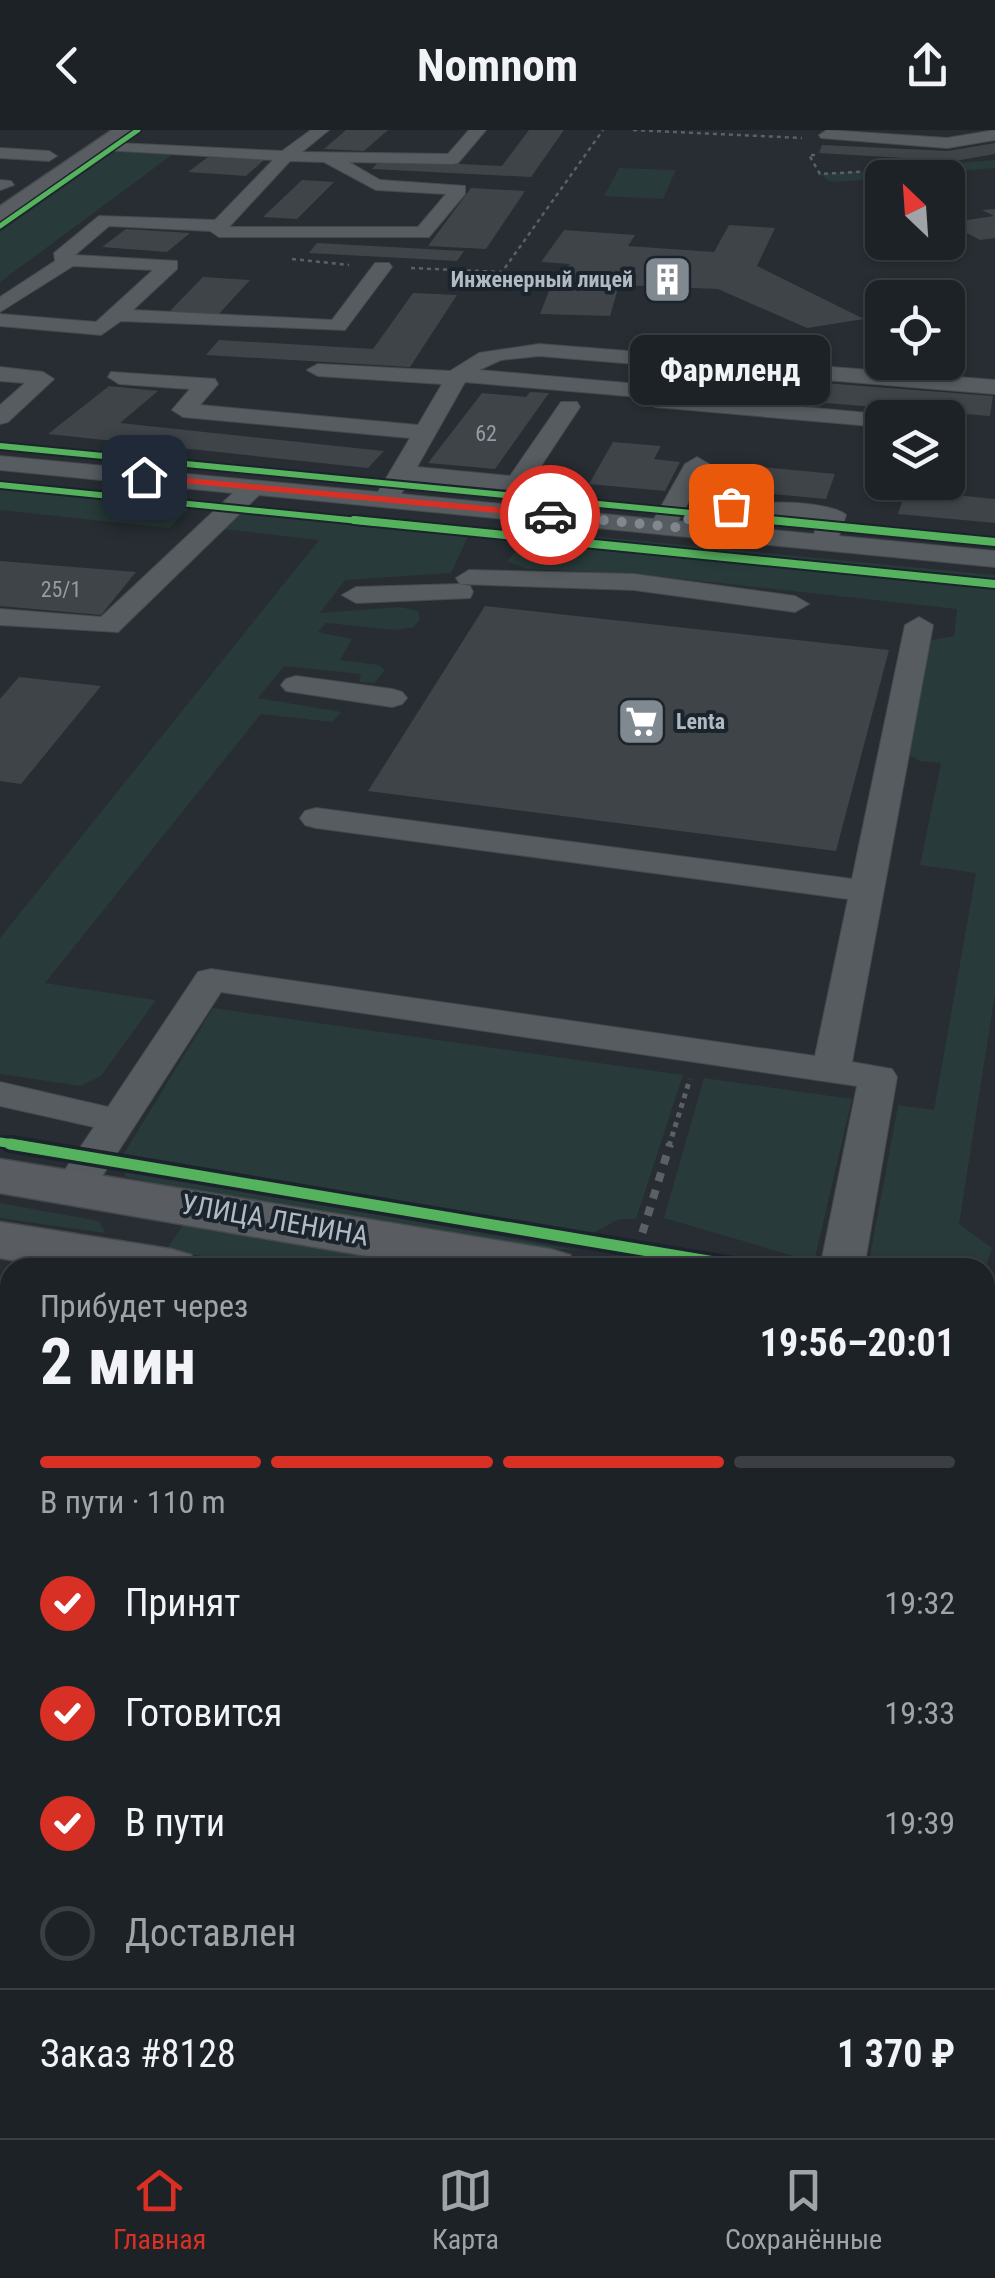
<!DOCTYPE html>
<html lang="ru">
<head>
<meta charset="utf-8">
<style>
  body { margin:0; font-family:"Roboto Condensed",sans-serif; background:#252a2e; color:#f1f3f6; height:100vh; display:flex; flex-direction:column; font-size:38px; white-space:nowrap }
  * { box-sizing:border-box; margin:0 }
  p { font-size:32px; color:#a0a4a7 }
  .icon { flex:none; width:55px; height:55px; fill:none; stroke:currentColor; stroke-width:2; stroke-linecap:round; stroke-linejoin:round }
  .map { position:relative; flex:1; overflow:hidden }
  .details { position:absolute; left:0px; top:1128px; width:995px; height:882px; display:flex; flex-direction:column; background:#1d2226; border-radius:30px 30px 0 0; box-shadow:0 2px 8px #0004,0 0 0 2px #3b3f43 }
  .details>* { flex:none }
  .needle { width:65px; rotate:335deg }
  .buttons { position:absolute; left:865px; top:30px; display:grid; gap:20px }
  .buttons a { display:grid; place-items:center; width:100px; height:100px; border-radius:15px; background:#1d2226; box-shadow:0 2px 8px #0004,0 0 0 2px #3b3f43; font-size:50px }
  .pin { position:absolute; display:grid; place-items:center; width:85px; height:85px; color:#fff; margin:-42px; border-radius:20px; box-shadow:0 5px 15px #0006 }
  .courier { position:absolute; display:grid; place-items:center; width:100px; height:100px; margin:-50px; border:8px solid #d93025; border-radius:50%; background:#fff; color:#222; box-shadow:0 2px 12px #0007 }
  .bubble { position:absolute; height:70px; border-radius:15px; background:#1d2226; box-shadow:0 2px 8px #0004,0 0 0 2px #3b3f43; font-size:32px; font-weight:700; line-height:70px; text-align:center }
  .overview em { font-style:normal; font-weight:700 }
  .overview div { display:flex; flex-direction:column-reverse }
  .overview { display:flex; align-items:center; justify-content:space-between; height:170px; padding:0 40px }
  h1 { font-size:65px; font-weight:700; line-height:75px }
  .bar { display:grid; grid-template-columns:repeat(4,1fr); gap:15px 10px; align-content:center; height:120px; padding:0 40px }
  .bar i { height:12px; border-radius:8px; background:#3b3f43 }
  .bar .active { background:#d93025 }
  .bar p { grid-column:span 4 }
  .line { display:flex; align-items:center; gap:25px; padding:0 40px; border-top:2px solid #3b3f43 }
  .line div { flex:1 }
  ol { padding:0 40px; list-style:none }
  li { display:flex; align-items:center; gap:30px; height:110px }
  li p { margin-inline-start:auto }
  li .icon { padding:10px; border-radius:50%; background:#d93025; color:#fff; stroke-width:4 }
  li:last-child { color:#a0a4a7 }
  li i { width:55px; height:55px; border:5px solid #3b3f43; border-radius:50% }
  header { display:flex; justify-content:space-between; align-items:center; height:130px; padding:0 40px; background:#1d2226; font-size:45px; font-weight:700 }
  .dock { display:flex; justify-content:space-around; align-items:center; height:140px; border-top:2px solid #3b3f43; background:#1d2226; font-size:28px; color:#a0a4a7 }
  .dock a { display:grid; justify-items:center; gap:5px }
  .dock .active { color:#d93025 }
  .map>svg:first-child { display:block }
  .green { fill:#283a39 }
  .building { fill:#3f4449 }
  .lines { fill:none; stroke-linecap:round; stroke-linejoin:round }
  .minor-casing { stroke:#45494d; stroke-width:2 }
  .major-casing { stroke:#454a4f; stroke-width:3 }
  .path-far3 { stroke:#5b6064; stroke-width:2.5; stroke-dasharray:4 4; stroke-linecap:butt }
  .path-far2 { stroke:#5b6064; stroke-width:5; stroke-dasharray:5 5; stroke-linecap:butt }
  .path-far1 { stroke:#5b6064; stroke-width:8; stroke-dasharray:9 9; stroke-linecap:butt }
  .path { stroke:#5b6064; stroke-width:9; stroke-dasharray:11 11; stroke-linecap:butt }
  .minor { fill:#575c60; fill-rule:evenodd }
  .major { fill:#595d62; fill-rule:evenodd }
  .cycleway-far4-casing { stroke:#1b242c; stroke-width:8 }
  .cycleway-far3-casing { stroke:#1b242c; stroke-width:10 }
  .cycleway-far2-casing { stroke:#1b242c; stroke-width:12 }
  .cycleway-far1-casing { stroke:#1b242c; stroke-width:14 }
  .cycleway-casing { stroke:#1b242c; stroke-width:18 }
  .cycleway-far4 { stroke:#56b35d; stroke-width:5 }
  .cycleway-far3 { stroke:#56b35d; stroke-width:6 }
  .cycleway-far2 { stroke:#56b35d; stroke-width:8 }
  .cycleway-far1 { stroke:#56b35d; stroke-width:9 }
  .cycleway { stroke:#56b35d; stroke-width:11 }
  .route { fill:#d93025 }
  .done { stroke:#818990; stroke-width:10; stroke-dasharray:0 18 }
  .labels { text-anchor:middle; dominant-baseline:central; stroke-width:8; stroke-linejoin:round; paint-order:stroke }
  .far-poi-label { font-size:22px; font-weight:bold; fill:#b1bac3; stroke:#1b242c; text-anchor:end }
  .number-label { font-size:22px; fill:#949ca4 }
  .street-label { font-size:28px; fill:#b1bac3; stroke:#1b242c }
</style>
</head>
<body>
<header><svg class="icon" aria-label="back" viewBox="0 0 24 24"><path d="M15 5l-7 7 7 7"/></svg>Nomnom<svg class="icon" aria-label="share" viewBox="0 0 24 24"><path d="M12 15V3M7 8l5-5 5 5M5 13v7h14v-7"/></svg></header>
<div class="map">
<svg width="995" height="2008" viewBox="0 0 995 2008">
  <rect width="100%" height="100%" fill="#272d32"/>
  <g class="green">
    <path d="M118,19L176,22L0,152V102Z"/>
    <path d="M995,30V38L838,52L829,51L820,44Z"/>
    <path d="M619,38L676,40L663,69L604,66Z"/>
    <path d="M0,357L191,376L169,398L0,380Z"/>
    <path d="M242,381L468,407L451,443L345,450L320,483L400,477L418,481L420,489L414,497L395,500L326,493L318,502L352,509L340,530L379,535L385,540L374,553L359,552L361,544L284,536L258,568L342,582L332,592L261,584L45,853L156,870L101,946L81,956L0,944V808L319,410L223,399Z"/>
    <path d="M567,404L995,445V864L959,1094L992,1118L985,1139L868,1137L898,975L934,980L976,743L920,735L941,633L920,631L905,623L925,511L954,506L957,479L637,444L528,439L507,431L524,412Z"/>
    <path d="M213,878L683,945L636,1089H619L592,1104L123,1025Z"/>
    <path d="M704,948L852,969L814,1132L664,1088Z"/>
    <path d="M123,1039L577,1120L478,1115L126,1047Z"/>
    <path d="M0,1073L99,1091L105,1103L0,1088Z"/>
    <path d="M183,1095L433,1137H265L166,1120Z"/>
    <path d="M0,1572L10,1578V2000H802L803,2008H0Z"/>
  </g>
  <g class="building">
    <path d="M346,0H388L364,21L324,19Z"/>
    <path d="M529,0H564L531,47L372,39L380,30L502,36Z"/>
    <path d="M995,13V24L955,31L819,23L822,15L948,21Z"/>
    <path d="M208,27L264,30L246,46L188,42Z"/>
    <path d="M302,50L334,52L297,89L263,87Z"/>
    <path d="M471,58L525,61L486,119L428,116Z"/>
    <path d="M995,79V108L980,110L948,93L994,86L982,80Z"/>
    <path d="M729,95L775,98L757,136L864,189L807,198L718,159L619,155L610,186L540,184L556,143L564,142L570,134L541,132L564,100L635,105L628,116L714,122Z"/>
    <path d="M126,99L190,103L167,122L102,117Z"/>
    <path d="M317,113L464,121L457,131L309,123Z"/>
    <path d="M203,147L250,150L216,187L167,184Z"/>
    <path d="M413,163L457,165L410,237L206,225L219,210L373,219Z"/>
    <path d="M669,241L993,266L990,286L659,260Z"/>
    <path d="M109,256L158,261L120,293L384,321L368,338L48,304Z"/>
    <path d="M530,262L549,263L495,339L428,333L482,263L526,267Z"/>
    <path d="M613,312L661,316L654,329L680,332L665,361L589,354Z"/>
    <path d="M729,334L835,344L826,369L718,359Z"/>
    <path d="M906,360L995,369V393L898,384Z"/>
    <path d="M0,431L136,442L101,485L0,476Z"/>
    <path d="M485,476L889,520L836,721L368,661Z"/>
    <path d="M19,547L101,556L21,654L0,651V569Z"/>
    <path d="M0,1296L10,1298V1395L0,1393Z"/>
    <path d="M10,1399V1453L0,1451V1417Z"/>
  </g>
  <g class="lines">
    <defs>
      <g id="minor">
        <path d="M311,0H329L302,22L448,24L469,0H486L458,33L452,34L349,32L380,50L465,56V64L429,107H219L210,101L109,96L75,125L177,131V139L133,180L332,190L375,133H389L392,137L345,200L121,191L101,205L0,196V184L96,192L153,140L73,136L0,182V167L55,131L54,123L99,86L215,90L273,30L103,20L97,18V12L282,21ZM290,31L324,32L376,60L446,64L418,97H229Z"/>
        <path d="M827,0L947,8L995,0V10L947,18L821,8L819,5Z"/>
        <path d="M0,18L49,21L57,26L49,31L0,28Z"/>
        <path d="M0,50L11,51L14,55L0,60Z"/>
        <path d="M539,214L995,250V264L669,237L657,260L661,264L890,285L882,288V297L655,277L639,267L465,252L417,337L510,346L561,272H577L580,277L533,348L544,355L532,362L409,351L401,364L654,389L685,334L697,327L709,334L678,391L814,404L818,391L762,386L750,379C761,367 834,373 846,385L839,406L995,421V437L259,365L118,502L0,495V479L101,487L233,363L0,340V326L378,362L410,308L183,287L172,280L190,259L119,254L108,247L111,242L215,249L218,254L200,275L418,295L442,254L318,246L307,240L318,234L450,241L479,223ZM539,226L648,235L638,254L479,240L501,230Z"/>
        <path d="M0,237L43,242L54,249L8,292L0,294V275L25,253L0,251Z"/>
        <path d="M469,440L634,444L795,466L809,474L795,482L634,460L460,454L456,448Z"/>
        <path d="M460,454L470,456L473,462L470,468L356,473L342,465L356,457Z"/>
        <path d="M919,487L933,495L852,932L892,939L897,947L864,1138H820L857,956L221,862L90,1065L75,1069L60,1065L54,1056L94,997L0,976V952L108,977L198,842L211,839L815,926L848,769L316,698L305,695L300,688L305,681L316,678L852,749L905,495Z"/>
        <path d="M296,546L392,559L402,562L407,568L402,574L392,577L286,561L281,555L286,549Z"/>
        <path d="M0,1195L10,1197V1229L0,1227Z"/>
        <path d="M985,1372L995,1374V1412L985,1410Z"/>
        <path d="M0,1495L10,1498V1543L0,1540Z"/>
        <path d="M995,1581V1719L985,1723V1585Z"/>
        <path d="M985,1991L989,2008H925V2000H985Z"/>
      </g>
      <g id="major">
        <path d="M112,0H136L8,92L0,94V76Z"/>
        <path d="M0,1029L550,1119L570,1125L578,1138H437L0,1063Z"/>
        <path d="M0,1092L171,1119L191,1125L199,1138H55L0,1128Z"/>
        <path d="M985,1193L995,1194V1234L985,1233Z"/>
        <path d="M985,1256L995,1257V1301L985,1300Z"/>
      </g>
    </defs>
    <use href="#minor" class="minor-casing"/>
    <use href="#major" class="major-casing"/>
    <g class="path-far3">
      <path d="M633,0L802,8"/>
      <path d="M815,25H809L820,44L914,39"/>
      <path d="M292,129L349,135"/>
      <path d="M411,138L502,142L603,0"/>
    </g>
    <path class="path-far2" d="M669,1016L690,949"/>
    <path class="path-far1" d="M637,1120L670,1014"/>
    <g class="path">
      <path d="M0,1612L10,1595"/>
      <path d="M0,1797L10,1799"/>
      <path d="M594,2000L602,2008"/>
      <path d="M0,2005L9,2008"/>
    </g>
    <use href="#minor" class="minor"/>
    <use href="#major" class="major"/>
    <defs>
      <path id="cycleway-far4" d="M0,96L138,0"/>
      <g id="cycleway-far3">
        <path d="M0,316L795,393"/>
        <path d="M0,355L379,393"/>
      </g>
      <g id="cycleway-far2">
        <path d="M354,390L995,454"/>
        <path d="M770,390L995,412"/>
      </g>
      <path id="cycleway-far1" d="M0,1012L25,1016"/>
      <path id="cycleway" d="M10,1014L750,1138"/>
    </defs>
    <use href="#cycleway-far4" class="cycleway-far4-casing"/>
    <use href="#cycleway-far3" class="cycleway-far3-casing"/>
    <use href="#cycleway-far2" class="cycleway-far2-casing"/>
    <use href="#cycleway-far1" class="cycleway-far1-casing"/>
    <use href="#cycleway" class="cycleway-casing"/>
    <use href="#cycleway-far4" class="cycleway-far4"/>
    <use href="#cycleway-far3" class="cycleway-far3"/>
    <use href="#cycleway-far2" class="cycleway-far2"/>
    <use href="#cycleway-far1" class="cycleway-far1"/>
    <use href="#cycleway" class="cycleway"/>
  </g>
  <path class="route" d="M144,344L550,382L555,385L550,388L141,349Z"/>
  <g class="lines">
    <path class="done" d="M550,385L683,398L698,373L731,376"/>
  </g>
  <defs>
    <symbol id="building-square" viewBox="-11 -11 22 22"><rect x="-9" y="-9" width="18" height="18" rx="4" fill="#818990" stroke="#1b242c"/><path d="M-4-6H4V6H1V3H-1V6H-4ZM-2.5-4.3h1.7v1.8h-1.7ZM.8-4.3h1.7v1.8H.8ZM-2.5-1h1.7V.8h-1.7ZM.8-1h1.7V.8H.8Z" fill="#fff"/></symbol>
    <symbol id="supermarket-square" viewBox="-11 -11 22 22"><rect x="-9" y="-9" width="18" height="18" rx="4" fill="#818990" stroke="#1b242c"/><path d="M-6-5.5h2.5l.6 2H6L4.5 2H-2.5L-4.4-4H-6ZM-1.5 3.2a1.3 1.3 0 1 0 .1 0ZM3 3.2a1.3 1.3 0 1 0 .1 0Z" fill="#fff"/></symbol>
  </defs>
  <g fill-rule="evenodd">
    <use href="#building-square" x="640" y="122" width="55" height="55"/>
    <use href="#supermarket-square" x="614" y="564" width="55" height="55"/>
  </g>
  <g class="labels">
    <g class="far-poi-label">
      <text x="633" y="149">Инженерный лицей</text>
      <text x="676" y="591" text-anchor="start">Lenta</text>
    </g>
    <g class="number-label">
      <text x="486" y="303">62</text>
      <text x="61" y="459">25/1</text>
    </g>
    <g class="street-label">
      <text transform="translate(275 1090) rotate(10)">УЛИЦА ЛЕНИНА</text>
    </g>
  </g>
</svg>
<div class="buttons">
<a><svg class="needle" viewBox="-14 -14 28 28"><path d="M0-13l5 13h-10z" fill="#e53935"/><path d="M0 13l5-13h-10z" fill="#a0a4a7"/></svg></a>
<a><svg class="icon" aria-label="locate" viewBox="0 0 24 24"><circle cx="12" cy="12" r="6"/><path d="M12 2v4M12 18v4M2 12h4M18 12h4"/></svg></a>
<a><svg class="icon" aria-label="layers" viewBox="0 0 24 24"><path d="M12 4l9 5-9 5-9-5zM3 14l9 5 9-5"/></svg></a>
</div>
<div class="pin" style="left:731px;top:376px;background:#ea580c"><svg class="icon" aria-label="bag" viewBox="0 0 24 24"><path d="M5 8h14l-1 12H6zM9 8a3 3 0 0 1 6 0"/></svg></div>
<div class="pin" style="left:144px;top:347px;background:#1f2937"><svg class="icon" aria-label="home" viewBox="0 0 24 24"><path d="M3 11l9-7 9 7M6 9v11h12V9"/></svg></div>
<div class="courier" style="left:550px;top:385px"><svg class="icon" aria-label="car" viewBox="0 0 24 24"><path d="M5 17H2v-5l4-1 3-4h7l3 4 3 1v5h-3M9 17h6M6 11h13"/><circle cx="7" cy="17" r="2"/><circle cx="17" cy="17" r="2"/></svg></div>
<div class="bubble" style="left:630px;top:205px;width:200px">Фармленд</div>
<section class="details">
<div class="overview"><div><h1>2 мин</h1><p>Прибудет через</p></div><em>19:56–20:01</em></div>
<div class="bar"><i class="active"></i><i class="active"></i><i class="active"></i><i></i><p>В пути · 110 m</p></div>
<ol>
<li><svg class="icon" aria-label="check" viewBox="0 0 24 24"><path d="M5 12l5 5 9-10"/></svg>Принят<p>19:32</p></li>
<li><svg class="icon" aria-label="check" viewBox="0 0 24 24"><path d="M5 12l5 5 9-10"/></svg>Готовится<p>19:33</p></li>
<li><svg class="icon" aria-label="check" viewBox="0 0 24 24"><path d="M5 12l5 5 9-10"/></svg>В пути<p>19:39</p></li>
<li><i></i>Доставлен</li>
</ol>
<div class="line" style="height:130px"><div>Заказ #8128</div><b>1 370 ₽</b></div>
</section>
</div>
<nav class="dock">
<a class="active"><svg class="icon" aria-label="home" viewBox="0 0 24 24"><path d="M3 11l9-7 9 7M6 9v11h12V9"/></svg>Главная</a>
<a><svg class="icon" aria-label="map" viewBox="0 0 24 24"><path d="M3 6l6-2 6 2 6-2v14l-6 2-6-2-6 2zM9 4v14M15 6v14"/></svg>Карта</a>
<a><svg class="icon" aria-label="saved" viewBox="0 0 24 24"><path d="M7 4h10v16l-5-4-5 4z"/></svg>Сохранённые</a>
</nav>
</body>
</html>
